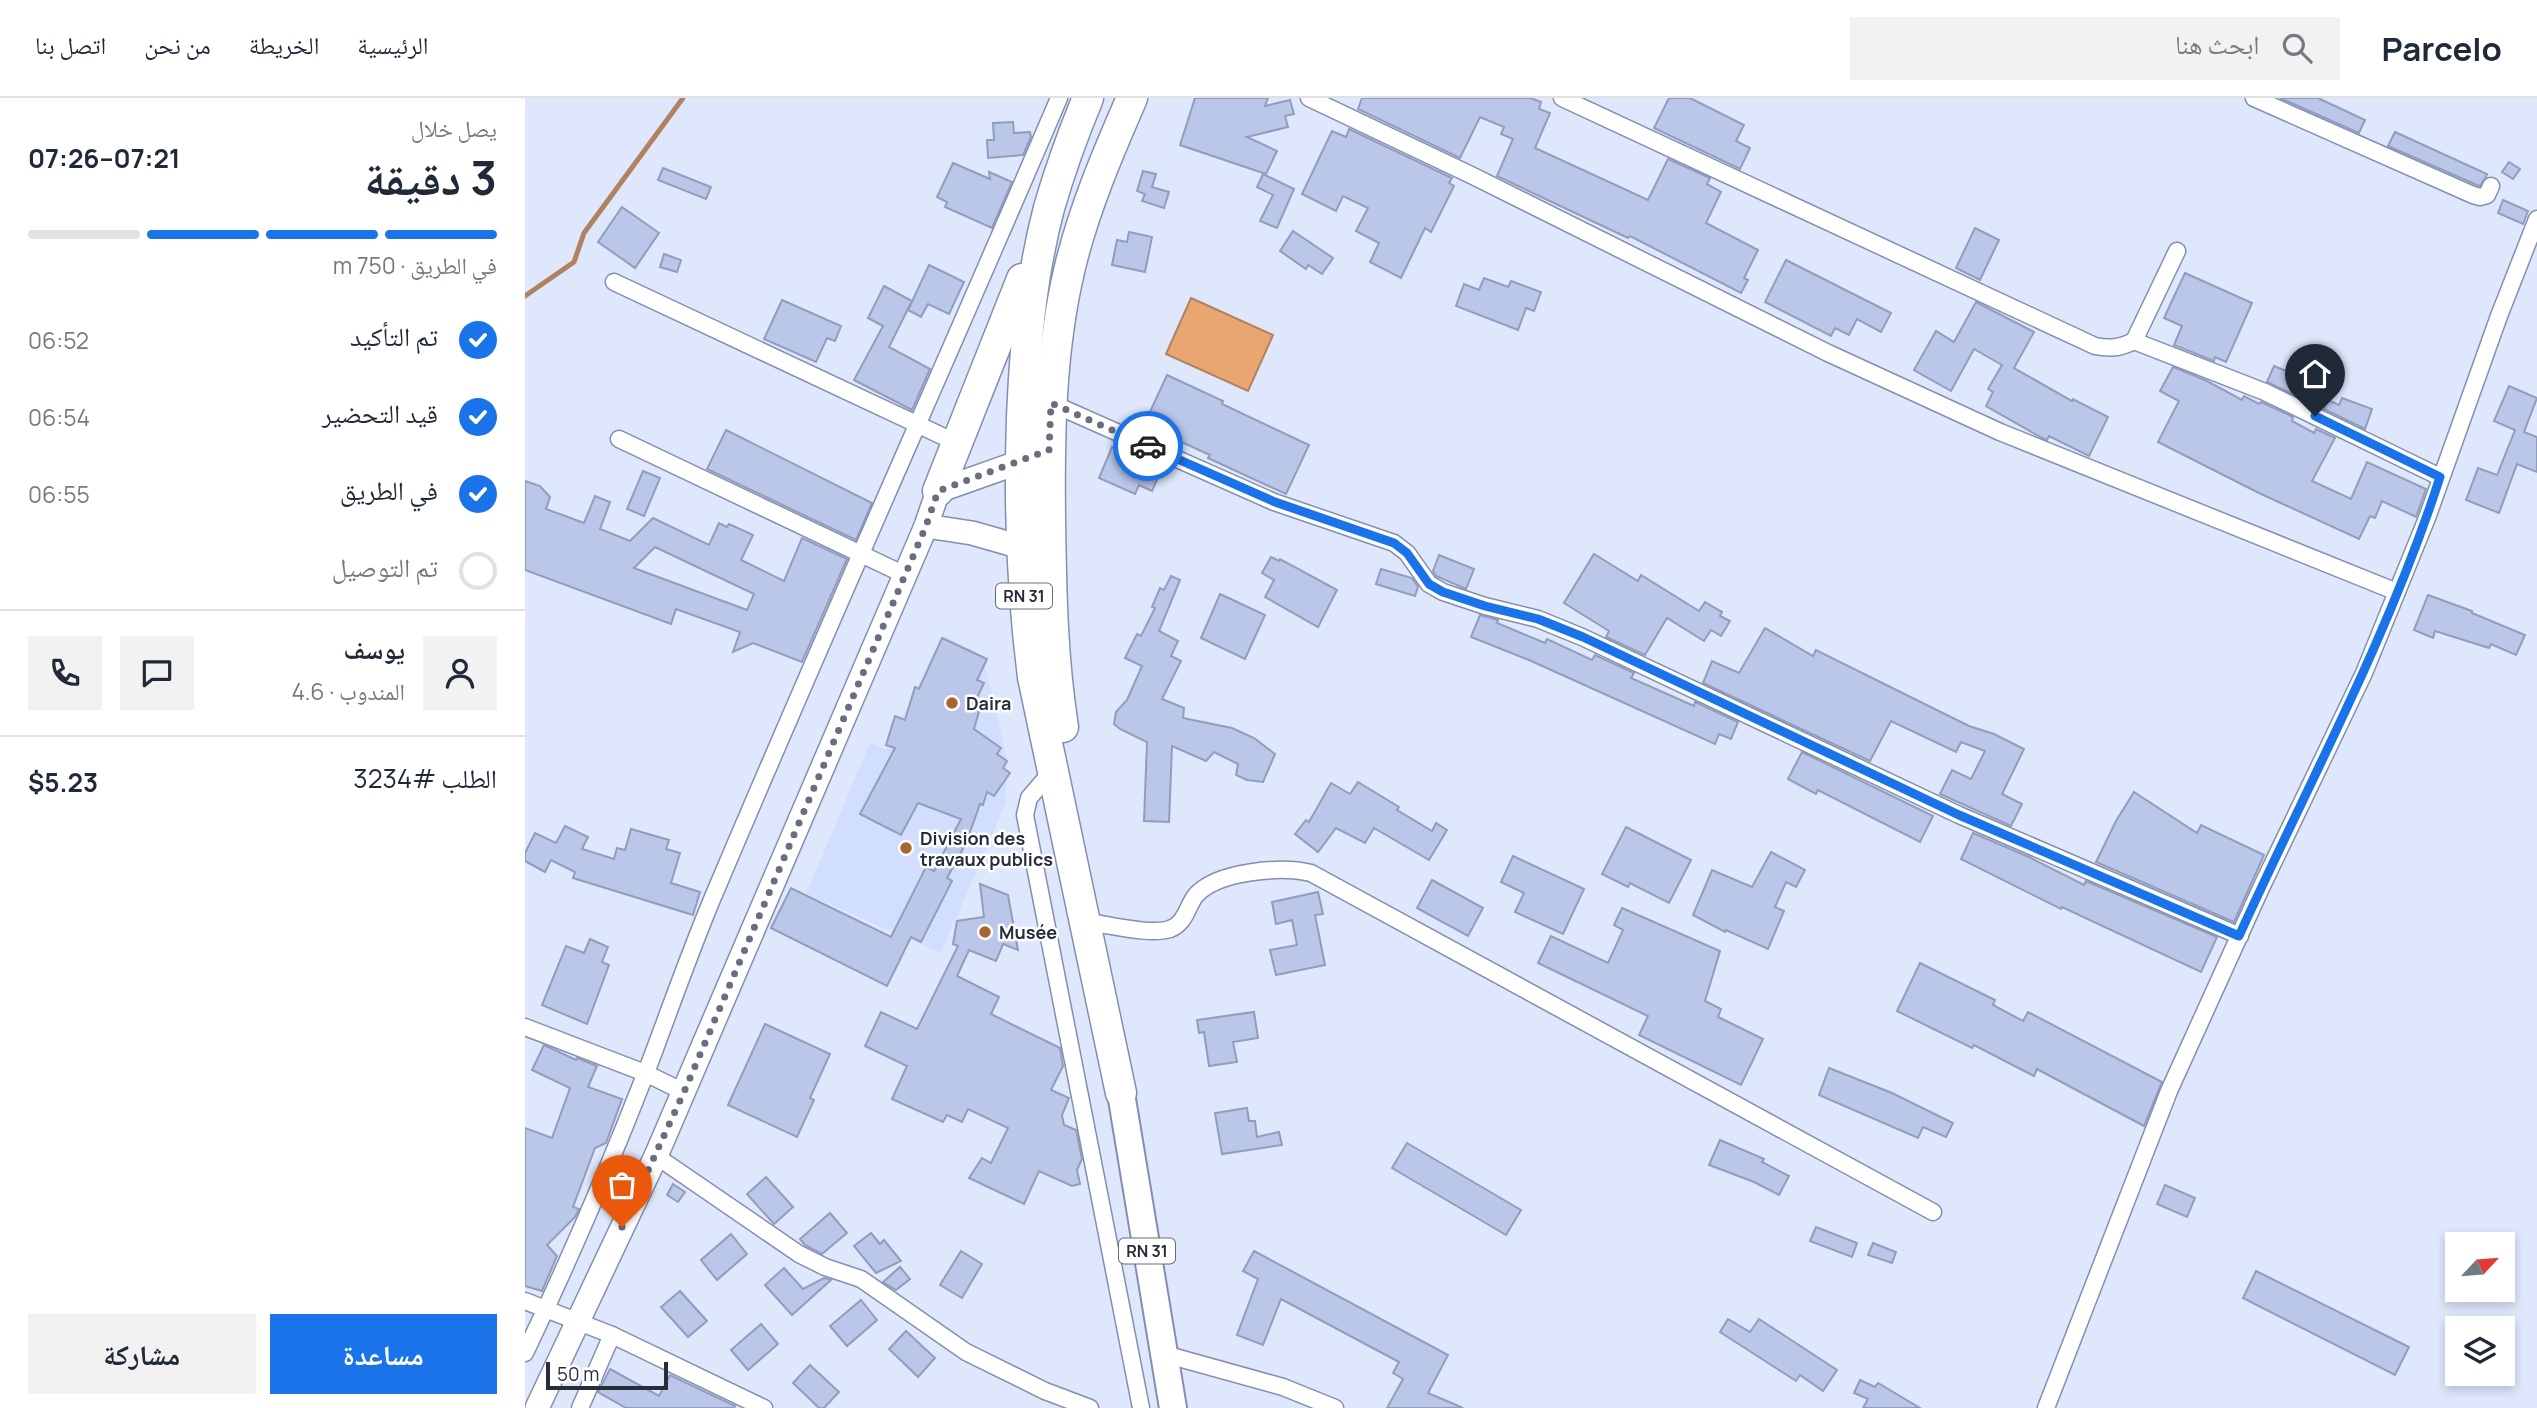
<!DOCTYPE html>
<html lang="ar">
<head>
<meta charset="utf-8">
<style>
  body { margin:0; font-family:Manrope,"Noto Naskh Arabic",sans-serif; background:#f2f2f3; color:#1f2937; direction:rtl; height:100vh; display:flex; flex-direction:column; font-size:26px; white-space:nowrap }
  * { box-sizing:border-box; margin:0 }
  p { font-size:23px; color:#747a83 }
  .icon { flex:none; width:38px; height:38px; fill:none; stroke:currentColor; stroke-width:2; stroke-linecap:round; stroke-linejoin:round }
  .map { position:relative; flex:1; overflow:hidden; direction:ltr }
  .side { display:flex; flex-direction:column; background:#fff; width:525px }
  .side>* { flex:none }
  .needle { width:46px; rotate:64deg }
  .tools { position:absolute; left:1920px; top:1134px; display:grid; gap:14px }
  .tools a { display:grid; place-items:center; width:70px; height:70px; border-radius:0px; background:#fff; box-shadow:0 4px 10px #0003; font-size:35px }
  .scale { position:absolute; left:21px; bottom:18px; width:122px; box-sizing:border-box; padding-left:7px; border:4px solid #282d3a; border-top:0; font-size:19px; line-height:24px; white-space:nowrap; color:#282d3a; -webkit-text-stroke:5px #fff; paint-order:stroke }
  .pin { position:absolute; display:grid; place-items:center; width:60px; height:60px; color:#fff; margin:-72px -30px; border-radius:50% 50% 50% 0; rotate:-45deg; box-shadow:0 0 7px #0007 }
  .pin .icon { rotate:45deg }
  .courier { position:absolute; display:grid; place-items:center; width:70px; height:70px; margin:-35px; border:5px solid #1a73e8; border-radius:50%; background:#fff; color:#222; box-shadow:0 2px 9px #0007 }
  .head em { font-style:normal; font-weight:700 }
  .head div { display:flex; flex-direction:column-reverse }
  .head { display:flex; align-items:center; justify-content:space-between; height:119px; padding:0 28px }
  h1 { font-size:46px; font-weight:700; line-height:52px }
  .bar { display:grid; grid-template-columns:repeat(4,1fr); gap:10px 7px; align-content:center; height:84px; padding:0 28px }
  .bar i { height:9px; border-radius:5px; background:#e0e1e3 }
  .bar .current { background:#1a73e8 }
  .bar p { grid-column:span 4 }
  .line { display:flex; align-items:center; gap:18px; padding:0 28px; border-top:2px solid #e0e1e3 }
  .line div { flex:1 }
  .round { display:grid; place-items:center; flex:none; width:74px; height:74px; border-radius:0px; background:#f2f2f3 }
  ol { padding:0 28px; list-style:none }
  li { display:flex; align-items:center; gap:21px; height:77px }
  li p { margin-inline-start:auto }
  li .icon { padding:7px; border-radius:50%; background:#1a73e8; color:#fff; stroke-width:4 }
  li:last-child { color:#747a83 }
  li i { width:38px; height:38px; border:4px solid #e0e1e3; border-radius:50% }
  .action { display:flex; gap:14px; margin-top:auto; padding:14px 28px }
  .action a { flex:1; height:80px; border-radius:0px; background:#1a73e8; color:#fff; font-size:28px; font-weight:700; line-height:80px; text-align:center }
  .action a+a { background:#f2f2f3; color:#1f2937 }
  header { display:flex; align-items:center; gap:42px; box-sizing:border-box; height:98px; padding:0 35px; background:#fff; border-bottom:2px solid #e0e1e3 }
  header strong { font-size:33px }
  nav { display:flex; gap:38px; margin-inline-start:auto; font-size:24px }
  .search { width:490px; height:63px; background:#f2f2f3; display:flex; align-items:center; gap:18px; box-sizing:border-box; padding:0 24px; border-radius:0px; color:#747a83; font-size:26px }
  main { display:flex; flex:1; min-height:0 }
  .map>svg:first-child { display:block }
  .built { fill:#d1defe }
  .water { fill:#eaa671; stroke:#b08260; stroke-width:2 }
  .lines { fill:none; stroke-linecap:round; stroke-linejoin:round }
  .stream { stroke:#b08260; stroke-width:5 }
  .building { fill:#bac7e8; stroke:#919dbc; stroke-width:2; fill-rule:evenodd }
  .street-casing { stroke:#838fae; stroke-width:19 }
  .secondary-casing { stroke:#838fae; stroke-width:26 }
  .primary-casing { stroke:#838fae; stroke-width:30 }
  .highway-casing { stroke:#838fae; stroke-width:33 }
  .street { stroke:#fff; stroke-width:16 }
  .secondary { stroke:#fff; stroke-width:23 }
  .primary { stroke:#fff; stroke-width:26 }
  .highway { stroke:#fff; stroke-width:30 }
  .done { stroke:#686e7e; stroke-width:7; stroke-dasharray:0 12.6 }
  .route { stroke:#1a73e8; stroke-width:9 }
  .poi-dot { fill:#a86731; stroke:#fff; stroke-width:2.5 }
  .labels { text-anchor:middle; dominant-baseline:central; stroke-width:5; stroke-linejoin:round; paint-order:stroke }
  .shield { fill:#fff; stroke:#686c75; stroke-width:2 }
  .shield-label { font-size:16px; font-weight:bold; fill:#282d3a }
  .poi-label { font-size:18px; font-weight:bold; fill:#282d3a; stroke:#fff; text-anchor:start }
</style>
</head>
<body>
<header>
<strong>Parcelo</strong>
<div class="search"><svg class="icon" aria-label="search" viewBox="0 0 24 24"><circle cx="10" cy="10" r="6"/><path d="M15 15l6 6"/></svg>ابحث هنا</div>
<nav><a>الرئيسية</a><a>الخريطة</a><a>من نحن</a><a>اتصل بنا</a></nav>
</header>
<main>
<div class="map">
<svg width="2012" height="1310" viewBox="0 0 2012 1310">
  <rect width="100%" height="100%" fill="#dee7fb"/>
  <path class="built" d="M418,537L458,558L482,660L481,704L416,855L281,796L345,645L361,652Z"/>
  <path class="water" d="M666,200L748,237L723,293L641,256Z"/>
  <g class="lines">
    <path class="stream" d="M0,198L49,164L59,135L158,0"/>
  </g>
  <g class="building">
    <path d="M670,0H743L740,8L765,2L769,16L760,18L763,29L722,39L752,53L741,76L655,47Z"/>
    <path d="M837,0H1006L1016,4L1014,11L1025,15L1010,50L1123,102L1143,61L1185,80L1182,86L1196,94L1181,125L1233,152L1219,180L1223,182L1216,195L1105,138L1103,140L972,78L988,41L976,36L979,29L955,19L935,60L833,11Z"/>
    <path d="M1144,0H1165L1219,27L1211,43L1225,50L1215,71L1129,30Z"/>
    <path d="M1755,0H1793L1840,22L1834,35Z"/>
    <path d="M488,24L489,35L505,34L506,39L498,57L463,60L462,42H469L468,25Z"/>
    <path d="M824,31L927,80L924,85L929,88L906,134L900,130L876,180L845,164L854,145L831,133L843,110L818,98L811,113L777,96L807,33L821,39Z"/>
    <path d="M1870,34L1962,76L1961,79L1955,88L1952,87L1863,48Z"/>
    <path d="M1984,64L1995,71L1988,81L1977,74Z"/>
    <path d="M428,65L465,81L464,74L487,84L467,130L420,109L422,104L412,99Z"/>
    <path d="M138,70L186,89L181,101L133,82Z"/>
    <path d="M618,73L631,76L627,89L644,94L639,110L617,103L620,96L612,93Z"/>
    <path d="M738,76L769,91L752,130L735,123L748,97L732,89Z"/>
    <path d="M1978,102L2003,113L1998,126L1973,115Z"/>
    <path d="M97,109L134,135L110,170L73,144Z"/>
    <path d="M1450,130L1474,142L1455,182L1431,170Z"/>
    <path d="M768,133L808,160L797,176L783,167L781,171L755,153Z"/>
    <path d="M604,134L627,139L620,174L587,167L592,142L602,144Z"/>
    <path d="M139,156L156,162L152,174L135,169Z"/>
    <path d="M1261,162L1366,215L1356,234L1332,221L1324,237L1310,230L1306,238L1240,204Z"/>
    <path d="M404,167L439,184L424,216L403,206L396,219L383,212Z"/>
    <path d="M1660,175L1727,205L1701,264L1690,259L1689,263L1649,247L1657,228L1639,220Z"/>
    <path d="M959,180L983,189L986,183L1016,194L1009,213L1001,210L993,232L931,208L939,186L954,192Z"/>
    <path d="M359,188L387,203L364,249L405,271L387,312L329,282L358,228L343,220Z"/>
    <path d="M257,202L316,228L310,243L302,240L291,264L239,241Z"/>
    <path d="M1451,204L1509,234L1489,270L1547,303L1548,301L1583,319L1564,358L1524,338L1522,342L1517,340L1461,308L1468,294L1463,291L1477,267L1449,251L1426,293L1389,272L1411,233L1429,244Z"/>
    <path d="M1749,268L1783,282L1776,300L1742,284Z"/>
    <path d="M1648,269L1680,282L1717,302L1719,298L1734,306L1736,304L1768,319L1767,323L1789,335L1791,331L1810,340L1787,383L1826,401L1842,364L1901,391L1891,419L1857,403L1850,420L1845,418L1834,441L1734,395L1633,344L1654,303L1635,293Z"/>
    <path d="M642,277L698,303L697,306L784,347L761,396L683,360L685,357L650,341L647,347L625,338L628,331L619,327Z"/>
    <path d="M1984,288L2012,300L1999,334L2012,339V374L1992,366L1974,415L1941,402L1953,370L1972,377L1990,332L1969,323Z"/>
    <path d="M1817,300L1847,311L1840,331L1799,311L1803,302L1814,307Z"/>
    <path d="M201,332L347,405L331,442L182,371Z"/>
    <path d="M587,349L615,362L617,357L639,366L627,393L614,387L610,396L574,380Z"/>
    <path d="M118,373L135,380L119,418L102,411Z"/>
    <path d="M0,383L15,388L25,399L21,411L59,425L70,398L85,404L75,431L105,443L128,420L184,447L194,425L202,429L204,426L228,437L216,462L259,483L277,440L322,461L277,564L228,545L208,554L215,534L151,511L146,526L0,472ZM130,449L229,496L222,512L109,470Z"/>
    <path d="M1069,456L1113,483L1116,477L1174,513L1180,504L1197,514L1195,518L1205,523L1196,538L1186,532L1179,543L1142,520L1120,557L1081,539L1084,533L1039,505Z"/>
    <path d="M914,457L949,471L941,491L911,478L908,473Z"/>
    <path d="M746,459L754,463L755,461L812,492L793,529L740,499L749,482L737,475Z"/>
    <path d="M856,471L887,480L893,489L890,498L851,486Z"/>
    <path d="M646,478L655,482L634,533L653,543L646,558L656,563L637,601L659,610L658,620L707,630L729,640L750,656L738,684L722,682L711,677L713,666L689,654L681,663L647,648L644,724L619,723L622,644L595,631L589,626L591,614L602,602L617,568L600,560L612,536L616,538L630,510L627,509L635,490L639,492Z"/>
    <path d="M695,496L740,517L720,561L676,540Z"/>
    <path d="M1903,497L1947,513V515L2000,537L1991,557L1966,546L1964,550L1910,533L1908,540L1889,532Z"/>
    <path d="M955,517L973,522L972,525L1020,545L1022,541L1067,562L1070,557L1109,575L1106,580L1169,608L1170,604L1213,624L1206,641L1194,636L1190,646L1004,562L946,539Z"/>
    <path d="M1240,530L1288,558L1291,552L1444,628L1469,636L1499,651L1477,696L1497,706L1486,728L1415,696L1427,672L1446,681L1460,653L1436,644L1431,654L1366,623L1345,663L1178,585L1187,563L1214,575Z"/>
    <path d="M417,540L462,561L452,582L459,585L448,608L455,610L449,631L476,650L472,656L482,663L478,670L485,675L469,698L462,694L458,707L455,706L441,745L422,780L427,783L396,844L386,839L362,888L246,830L266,790L366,839L401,769L409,773L436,721L393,705L376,737L335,716L370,650L361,647L370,618L380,622L390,589L394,591Z"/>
    <path d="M1277,654L1408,718L1395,744L1293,692L1291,696L1263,681Z"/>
    <path d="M833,684L874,709L872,712L907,733L911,725L922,732L904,762L849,730L840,745L811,730L793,754L770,736L781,722L784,724L806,685L825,696Z"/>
    <path d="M1609,694L1672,735L1676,727L1739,757L1709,824L1571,764L1591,723Z"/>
    <path d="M40,728L63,739L57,751L89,761L92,750L100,752L106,731L144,742L141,751L155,755L146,785L175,794L168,817L48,780L50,774L26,762L20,774L0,763V755L10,735L31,745Z"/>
    <path d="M1101,729L1166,762L1144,805L1105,785L1103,789L1077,776Z"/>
    <path d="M1448,735L1504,759L1559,787L1561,783L1692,839L1676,874L1537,809L1536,811L1436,761Z"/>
    <path d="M1246,754L1280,772L1271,789L1261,784L1250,809L1259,813L1243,851L1201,832L1200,834L1168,817L1187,772L1227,789Z"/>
    <path d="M988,758L1059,791L1038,836L990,814L999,795L976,784Z"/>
    <path d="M907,782L958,810L943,838L892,810Z"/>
    <path d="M455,786L483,797L493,852L478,846L471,863L444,852L432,878L474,899L466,916L535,950L538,968L526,992L544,1000L537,1017L539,1027L551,1032L557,1061L552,1072L555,1086L547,1088L514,1073L499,1106L444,1080L457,1060L466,1065L483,1030L443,1011L437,1024L422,1017L418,1024L367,1001L382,968L340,948L356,914L392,931L433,848L428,846L432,823L459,819Z"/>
    <path d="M793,794L798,816L790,817L800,867L751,877L745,852L772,847L767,822L751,826L747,804Z"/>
    <path d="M1097,810L1195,853L1180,903L1196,911L1193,919L1238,941L1216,987L1114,937L1123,918L1013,865L1026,838L1083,865L1098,832L1089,827Z"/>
    <path d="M65,841L83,849L77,864L84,867L62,926L17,907L41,848L59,855Z"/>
    <path d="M1395,865L1470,902L1468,907L1498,923L1503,914L1637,984L1619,1028L1512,971L1509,978L1449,947L1447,950L1372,913Z"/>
    <path d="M729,914L733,940L708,944L712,964L684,968L679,934L674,935L672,922Z"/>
    <path d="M240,926L305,956L285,1000L289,1002L272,1039L203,1007Z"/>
    <path d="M19,947L51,962L52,960L72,968L63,989L97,1001L81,1045L70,1050L48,1109L54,1111L50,1119L22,1147L32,1158L17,1193L0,1188V1030L27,1040L45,990L7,972Z"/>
    <path d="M1304,970L1367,995L1428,1025L1421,1039L1398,1029L1393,1040L1294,997Z"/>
    <path d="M722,1010L724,1023H730L732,1039L754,1034L757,1047L697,1056L690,1015Z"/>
    <path d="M1195,1042L1239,1061L1237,1064L1264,1078L1254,1097L1229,1084L1184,1067Z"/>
    <path d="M882,1045L996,1112L981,1137L867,1070Z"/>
    <path d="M241,1079L268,1109L249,1126L222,1096Z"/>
    <path d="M148,1086L160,1094L153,1104L142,1097Z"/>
    <path d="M1640,1087L1670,1100L1662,1119L1632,1106Z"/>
    <path d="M305,1115L322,1135L297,1156L280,1147L275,1141Z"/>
    <path d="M1291,1129L1332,1145L1327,1159L1285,1143Z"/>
    <path d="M346,1135L355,1146L359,1142L376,1163L351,1175L329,1148Z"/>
    <path d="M206,1136L222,1156L192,1182L176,1162Z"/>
    <path d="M1348,1145L1371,1154L1367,1165L1343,1157Z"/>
    <path d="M436,1153L457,1166L437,1200L415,1187Z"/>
    <path d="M729,1153L923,1257L903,1295L938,1310H862L878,1281L868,1275L874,1264L756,1201L738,1247L712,1237L733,1181L718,1173Z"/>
    <path d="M375,1169L385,1181L371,1192L358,1184Z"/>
    <path d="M259,1170L278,1191L299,1180L306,1182L267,1217L240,1187Z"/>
    <path d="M1731,1173L1884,1249L1870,1277L1718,1200Z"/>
    <path d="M155,1193L182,1223L163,1239L136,1209Z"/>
    <path d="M336,1202L352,1222L322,1248L305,1228Z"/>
    <path d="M1203,1221L1225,1234L1234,1221L1312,1272L1298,1293L1275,1277L1271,1283L1195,1234Z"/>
    <path d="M236,1226L253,1246L223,1272L206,1252Z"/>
    <path d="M381,1233L410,1260L393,1279L364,1251Z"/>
    <path d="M285,1267L314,1294L299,1310H294L268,1285Z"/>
    <path d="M85,1271L134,1298L145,1277L210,1308L209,1310H101L73,1294Z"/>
    <path d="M1335,1282L1350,1289L1353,1285L1395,1310H1338L1343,1301L1329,1295Z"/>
  </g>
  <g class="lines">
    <defs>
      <g id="street">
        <path d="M784,0L946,77L1303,255L1475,334L1872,494"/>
        <path d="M1037,0L1570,248C1585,251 1595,250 1609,243L1652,153"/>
        <path d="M1729,0L1948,97L1955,99L1962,97L1966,88"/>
        <path d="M89,184L432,345"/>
        <path d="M1609,243L1740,294L1915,379"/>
        <path d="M526,305L749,404L869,445L882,455L904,486L918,494L960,508L1013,521L1057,539L1434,717L1715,838"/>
        <path d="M94,341L380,477"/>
        <path d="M527,673L504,700L500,717L616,1310"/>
        <path d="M569,825C590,828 626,837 645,831C661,825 662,808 671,797C693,773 756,768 786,775L1408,1114"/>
        <path d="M0,929L120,975L159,994"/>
        <path d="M131,1058L274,1156L300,1169L336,1181L441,1254L520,1293L565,1310"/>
        <path d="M0,1203L87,1237L239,1310"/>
        <path d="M0,1255C44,1163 85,1067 122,972C144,914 164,856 188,799C301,531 420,267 534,0"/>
        <path d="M639,1256L758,1289L810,1310"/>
        <path d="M55,1310L87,1237"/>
        <path d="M1521,1310L1644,993L1736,790L1839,575L1902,420L1974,218L2012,121"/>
      </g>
      <g id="secondary">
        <path d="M401,428L447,435L510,453"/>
        <path d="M12,1310L131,1058L401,428L413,393L509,359"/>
      </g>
      <path id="primary" d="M596,995L648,1310"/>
      <g id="highway">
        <path d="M563,0C548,36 535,72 524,110C506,178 500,249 497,320C494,407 497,493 508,579L596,995"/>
        <path d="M413,393L497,181"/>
        <path d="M538,629C527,560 526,492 525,422C524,338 525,252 545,169C559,111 583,55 607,0"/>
      </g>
    </defs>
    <use href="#street" class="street-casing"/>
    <use href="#secondary" class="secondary-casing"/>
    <use href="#primary" class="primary-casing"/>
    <use href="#highway" class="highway-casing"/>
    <use href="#street" class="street"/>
    <use href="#secondary" class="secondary"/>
    <use href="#primary" class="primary"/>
    <use href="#highway" class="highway"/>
  </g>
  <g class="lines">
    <path class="done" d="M97,1129L159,994L401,428L413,393L524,352L526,305L623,348"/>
    <path class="route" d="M623,348L750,404L869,445L882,455L904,486L918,494L960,508L1013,521L1058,539L1434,717L1714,838C1783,686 1864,538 1915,379L1790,318"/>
  </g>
  <g class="poi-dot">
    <circle cx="427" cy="605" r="7"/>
    <circle cx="381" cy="750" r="7"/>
    <circle cx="460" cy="834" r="7"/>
  </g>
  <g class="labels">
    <g class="shield">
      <rect x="471" y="485.5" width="56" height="25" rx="5"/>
      <rect x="594" y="1140.5" width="56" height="25" rx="5"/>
    </g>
    <g class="shield-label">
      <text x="499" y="498">RN 31</text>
      <text x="622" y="1153">RN 31</text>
    </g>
    <g class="poi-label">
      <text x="441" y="605">Daira</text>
      <text x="395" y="740">Division des<tspan x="395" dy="21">travaux publics</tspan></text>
      <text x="474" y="834">Musée</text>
    </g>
  </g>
</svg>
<div class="tools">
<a><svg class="needle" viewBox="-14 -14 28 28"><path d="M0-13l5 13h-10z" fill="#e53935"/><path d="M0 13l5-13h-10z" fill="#747a83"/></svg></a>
<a><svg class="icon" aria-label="layers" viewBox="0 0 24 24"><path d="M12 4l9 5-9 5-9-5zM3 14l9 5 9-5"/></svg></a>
</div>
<div class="scale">50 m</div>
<div class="pin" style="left:97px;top:1129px;background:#ea580c"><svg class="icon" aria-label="bag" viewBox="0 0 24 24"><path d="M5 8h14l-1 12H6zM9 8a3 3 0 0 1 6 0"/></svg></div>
<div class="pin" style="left:1790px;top:318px;background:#1f2937"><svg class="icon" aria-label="home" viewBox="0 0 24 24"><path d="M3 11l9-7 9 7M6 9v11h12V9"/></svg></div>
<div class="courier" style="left:623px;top:348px"><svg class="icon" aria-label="car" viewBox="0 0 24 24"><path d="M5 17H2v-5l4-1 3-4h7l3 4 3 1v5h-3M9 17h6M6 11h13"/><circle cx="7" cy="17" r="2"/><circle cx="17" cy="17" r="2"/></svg></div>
</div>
<section class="side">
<div class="head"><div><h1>3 دقيقة</h1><p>يصل خلال</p></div><em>07:21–07:26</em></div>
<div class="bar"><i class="current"></i><i class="current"></i><i class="current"></i><i></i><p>في الطريق · 750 m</p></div>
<ol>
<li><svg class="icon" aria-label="check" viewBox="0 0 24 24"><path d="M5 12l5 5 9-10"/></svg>تم التأكيد<p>06:52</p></li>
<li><svg class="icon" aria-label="check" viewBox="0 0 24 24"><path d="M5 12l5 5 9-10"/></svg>قيد التحضير<p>06:54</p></li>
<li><svg class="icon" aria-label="check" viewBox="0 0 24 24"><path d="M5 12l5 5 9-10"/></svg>في الطريق<p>06:55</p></li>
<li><i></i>تم التوصيل</li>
</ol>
<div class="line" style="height:126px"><a class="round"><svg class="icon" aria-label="person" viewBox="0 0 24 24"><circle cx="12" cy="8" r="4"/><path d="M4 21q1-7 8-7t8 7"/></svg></a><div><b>يوسف</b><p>المندوب · 4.6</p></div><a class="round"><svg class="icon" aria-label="chat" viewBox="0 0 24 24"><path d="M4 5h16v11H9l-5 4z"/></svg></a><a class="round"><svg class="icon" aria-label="phone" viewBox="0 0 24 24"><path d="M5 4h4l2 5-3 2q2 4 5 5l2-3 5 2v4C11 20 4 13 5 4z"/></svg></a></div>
<div class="line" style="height:91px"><div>الطلب #3234</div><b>$5.23</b></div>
<div class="action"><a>مساعدة</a><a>مشاركة</a></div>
</section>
</main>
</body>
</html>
